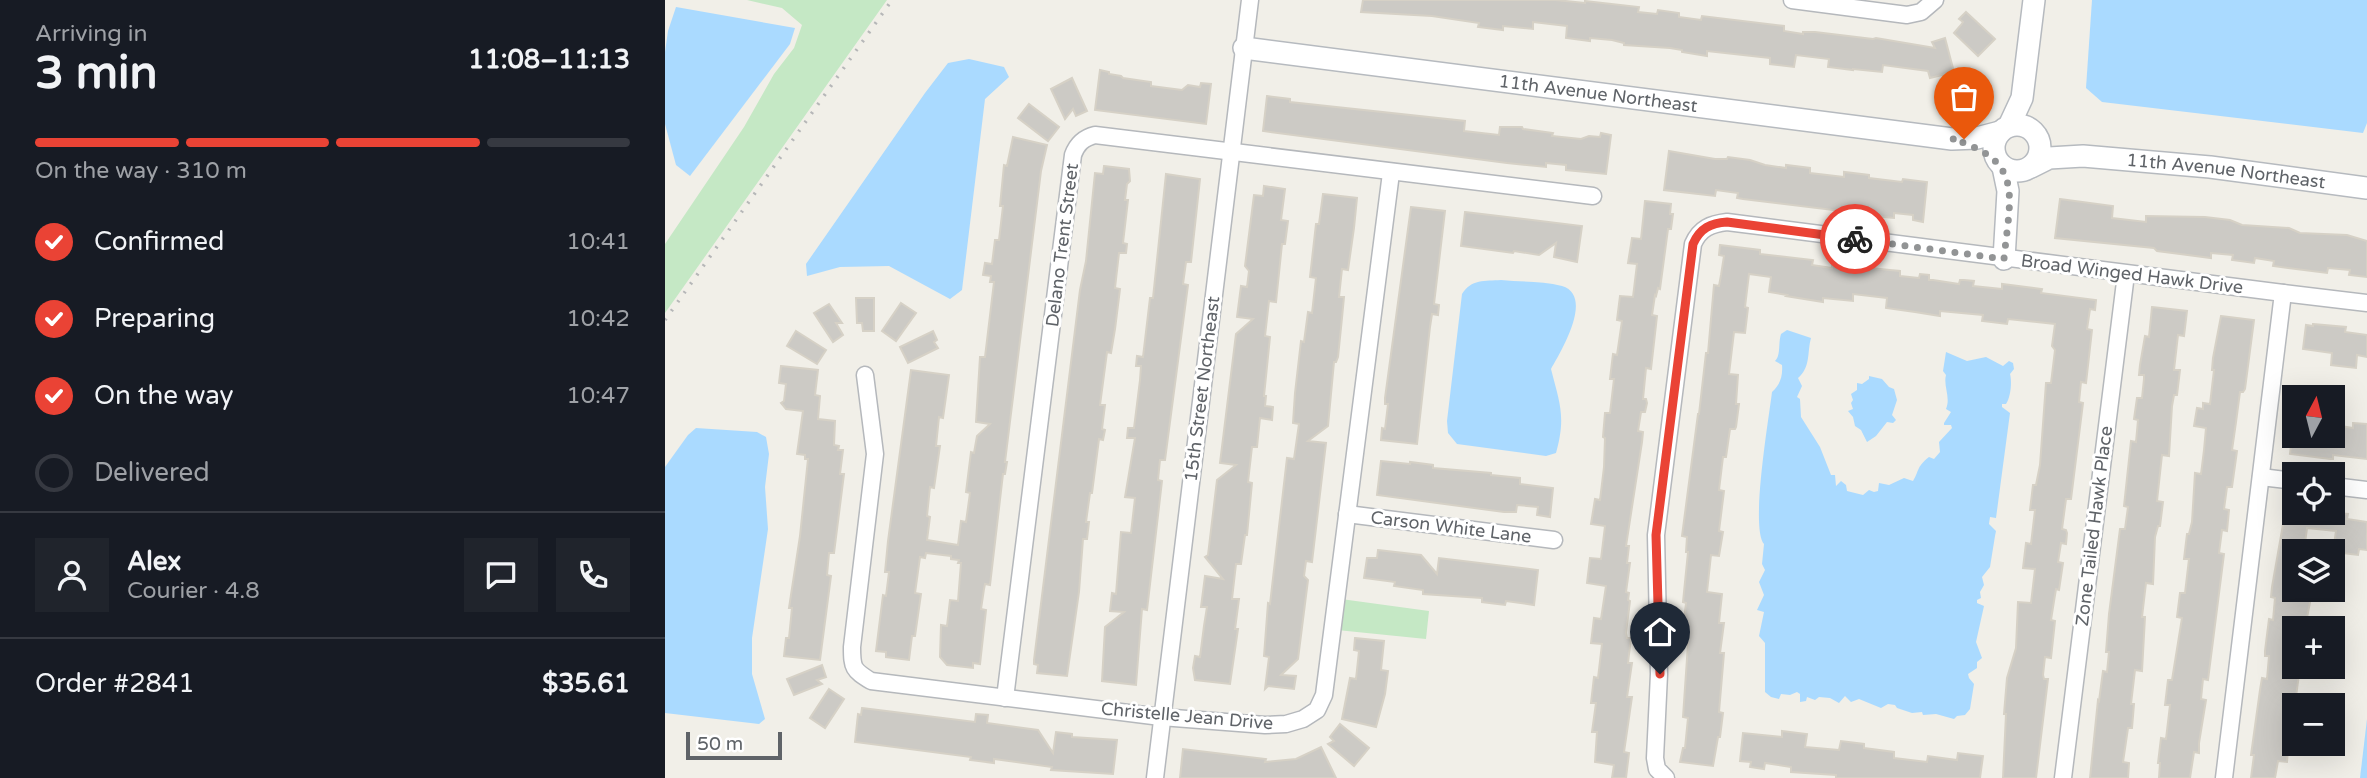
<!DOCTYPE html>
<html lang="en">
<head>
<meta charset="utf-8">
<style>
  body { margin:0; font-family:"Varela Round",sans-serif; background:#20242c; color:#f1f3f6; height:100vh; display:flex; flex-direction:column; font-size:26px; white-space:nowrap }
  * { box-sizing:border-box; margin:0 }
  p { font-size:23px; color:#9ea1a6 }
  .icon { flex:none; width:38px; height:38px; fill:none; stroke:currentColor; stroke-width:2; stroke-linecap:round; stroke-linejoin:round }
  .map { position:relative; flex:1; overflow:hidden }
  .drawer { display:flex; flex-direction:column; background:#171b24; width:665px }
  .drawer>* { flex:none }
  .needle { width:46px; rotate:7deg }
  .controls { position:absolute; left:1617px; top:385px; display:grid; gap:14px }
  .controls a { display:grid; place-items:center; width:63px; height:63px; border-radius:0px; background:#171b24; box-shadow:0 7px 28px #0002; font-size:35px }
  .scale { position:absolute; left:21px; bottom:18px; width:96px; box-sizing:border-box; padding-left:7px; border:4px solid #5f6368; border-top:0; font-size:19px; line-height:24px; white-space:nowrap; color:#5f6368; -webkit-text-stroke:5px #fff; paint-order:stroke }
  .pin { position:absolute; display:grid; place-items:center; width:60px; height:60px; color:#fff; margin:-72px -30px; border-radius:50% 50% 50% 0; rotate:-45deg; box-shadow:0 0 7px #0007 }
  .pin .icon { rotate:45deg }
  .courier { position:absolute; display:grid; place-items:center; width:70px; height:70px; margin:-35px; border:5px solid #ea4335; border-radius:50%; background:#fff; color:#222; box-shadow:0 2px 9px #0007 }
  .headline em { font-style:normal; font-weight:700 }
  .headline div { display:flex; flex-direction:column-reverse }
  .headline { display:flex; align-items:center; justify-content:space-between; height:119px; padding:0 35px }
  h1 { font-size:46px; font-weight:700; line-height:52px }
  .bar { display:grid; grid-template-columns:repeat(4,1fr); gap:10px 7px; align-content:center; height:84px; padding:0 35px }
  .bar i { height:9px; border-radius:5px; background:#363941 }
  .bar .current { background:#ea4335 }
  .bar p { grid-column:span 4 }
  .line { display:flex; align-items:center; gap:18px; padding:0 35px; border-top:2px solid #363941 }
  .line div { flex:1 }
  .round { display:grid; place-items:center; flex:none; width:74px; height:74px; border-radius:0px; background:#20242c }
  ol { padding:0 35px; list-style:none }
  li { display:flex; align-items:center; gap:21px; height:77px }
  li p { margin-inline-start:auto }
  li .icon { padding:7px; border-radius:50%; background:#ea4335; color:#fff; stroke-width:4 }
  li:last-child { color:#9ea1a6 }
  li i { width:38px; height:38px; border:4px solid #363941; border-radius:50% }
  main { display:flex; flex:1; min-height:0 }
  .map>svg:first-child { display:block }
  .green { fill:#c5e8c5 }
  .water { fill:#aadaff }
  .building { fill:#cccac5; stroke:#d6d1c6; stroke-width:2 }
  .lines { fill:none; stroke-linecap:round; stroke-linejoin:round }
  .street-casing { stroke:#b5b8bc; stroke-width:19 }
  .secondary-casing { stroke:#b6babf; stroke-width:24 }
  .street { stroke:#fff; stroke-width:16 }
  .secondary { stroke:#fff; stroke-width:21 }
  .rail { stroke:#b6b7b8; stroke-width:3.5; stroke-dasharray:2 9; stroke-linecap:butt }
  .done { stroke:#929495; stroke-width:7; stroke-dasharray:0 12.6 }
  .route { stroke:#ea4335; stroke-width:9 }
  .labels { text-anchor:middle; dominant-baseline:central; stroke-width:6; stroke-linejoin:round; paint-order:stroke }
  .street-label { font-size:18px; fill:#5f6368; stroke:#fff }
</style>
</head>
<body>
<main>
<section class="drawer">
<div class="headline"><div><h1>3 min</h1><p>Arriving in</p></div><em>11:08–11:13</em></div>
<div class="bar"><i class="current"></i><i class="current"></i><i class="current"></i><i></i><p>On the way · 310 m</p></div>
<ol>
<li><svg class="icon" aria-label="check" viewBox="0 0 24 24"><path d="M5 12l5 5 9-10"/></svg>Confirmed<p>10:41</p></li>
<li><svg class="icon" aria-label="check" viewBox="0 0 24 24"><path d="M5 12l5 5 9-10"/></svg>Preparing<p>10:42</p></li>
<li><svg class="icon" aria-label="check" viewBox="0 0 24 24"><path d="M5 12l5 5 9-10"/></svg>On the way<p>10:47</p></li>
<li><i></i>Delivered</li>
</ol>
<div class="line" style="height:126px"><a class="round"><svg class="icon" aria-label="person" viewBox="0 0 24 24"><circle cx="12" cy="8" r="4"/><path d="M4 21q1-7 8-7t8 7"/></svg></a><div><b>Alex</b><p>Courier · 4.8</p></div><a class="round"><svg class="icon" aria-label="chat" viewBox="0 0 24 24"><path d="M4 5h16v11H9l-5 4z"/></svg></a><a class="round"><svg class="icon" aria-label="phone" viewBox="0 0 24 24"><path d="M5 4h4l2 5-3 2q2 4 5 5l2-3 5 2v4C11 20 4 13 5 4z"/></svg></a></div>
<div class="line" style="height:91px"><div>Order #2841</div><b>$35.61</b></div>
</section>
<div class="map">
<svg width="1702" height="778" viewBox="0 0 1702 778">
  <rect width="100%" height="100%" fill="#f1efe8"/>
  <g class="green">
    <path d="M82,0H222L0,313V244L79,127L109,74L129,48L137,25L117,8Z"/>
    <path d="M676,599L764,611L761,639L672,630Z"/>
  </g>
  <g class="water">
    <path d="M1427,0H1702V123L1698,133L1437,102L1421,88Z"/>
    <path d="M11,7L130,28L125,44L25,176L11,165L0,124V52L3,31Z"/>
    <path d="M304,59L339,67L344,77L320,99L297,290L285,299L224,266L175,267L142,276L141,264L260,93L283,63Z"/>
    <path d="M836,280C855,282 878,281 897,286C930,296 895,353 886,369C895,404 901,417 891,453L881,456L792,444L783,433L782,421L797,294C806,279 820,281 836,280Z"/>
    <path d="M1122,330L1146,338C1142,352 1146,367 1133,378L1137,386L1132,397L1135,399L1136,417L1155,447L1166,475H1170L1171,486L1176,481L1181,485L1182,491L1198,495L1204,490L1209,492L1213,491L1214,483L1224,485L1239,478L1248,481C1254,472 1251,467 1264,457L1269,459L1275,452L1274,442L1287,428L1286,425H1279V423L1286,412L1281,409C1286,397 1278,386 1281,375L1278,371L1281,352L1302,361L1321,357L1338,366L1344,361L1348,363L1349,369L1345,374C1347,381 1346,397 1341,404H1337V407L1345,413L1331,518L1325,517L1324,524L1331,531L1330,536L1325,567L1317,577L1319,585L1315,592L1316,598L1312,600V603L1319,606L1311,642L1317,658L1312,662V668L1303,674L1304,678L1309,684L1305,709L1300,715L1292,716L1289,719L1271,714L1258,715L1257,712L1247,713L1232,708L1230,705L1223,704L1216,708L1194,699L1186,702L1180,696L1174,703L1165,698L1154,697L1150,700L1142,697L1141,701L1135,702V694L1132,692L1125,695L1116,694L1114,699L1106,697L1100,692V643L1094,636L1099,612L1092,610L1099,595L1094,582L1100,570L1097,564L1099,544C1085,528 1104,418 1107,392C1115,385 1118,376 1117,365L1110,361C1116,356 1113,343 1116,334Z"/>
    <path d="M1204,376L1217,379L1224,387L1229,389L1232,400L1227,415L1231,420L1228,423L1222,422L1211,436L1202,442L1196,430L1190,426L1188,417L1183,411L1188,409L1186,403L1188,400L1186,394L1192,390V383L1197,384L1204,379Z"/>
    <path d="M31,428L92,432L101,437L104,454L100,487L103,529L87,638V674L100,719L94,724L0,713V467L23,435Z"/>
    <path d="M1702,719V778H1695Z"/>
  </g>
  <g class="building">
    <path d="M698,0H891L920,3V1L974,7L973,12L992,14L993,10L1014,13V17L1036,20L1037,16L1119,26V31L1138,34V32H1150L1208,39L1211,38L1270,48L1267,42L1280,38L1289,72L1265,78L1263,71L1218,65L1217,72L1188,69V70L1163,67L1164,59L1131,55L1129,67L1105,64V58L1042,51V56L1017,52V50L1005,48L959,45V43L947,40L925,38V41L901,38L902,26L868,22V29L838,26V30L813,27L814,23L767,16L696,12Z"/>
    <path d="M1301,12L1330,39L1313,56L1289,33L1296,25L1298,22L1294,19Z"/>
    <path d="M435,70L444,72V74L456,76L458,78L486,82V86L517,90L523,85L535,87L536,83L546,84L541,124L430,110Z"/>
    <path d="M407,78L422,111L411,116L408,109L400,119L386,89Z"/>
    <path d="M602,96L625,99V102L800,121L799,131L834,135L835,127H857L858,129L888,133L887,136L916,139L924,136L935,137L936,133L946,135L941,174L901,170V165L881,163V167L842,163L598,131Z"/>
    <path d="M364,104L394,127L383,141L353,118Z"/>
    <path d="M348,137L382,145L376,171L340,462H342L340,474H338L325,585L320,584L319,589L316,609L321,610L315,664L308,663V668L282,665L275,657L276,625L282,626L285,600L293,601L296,563H293L294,560L286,559V556L261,553L260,558L255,557L250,593L256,594L250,636H247L244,660L221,657V652L211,651L218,595L221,596L224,572H220L223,541L246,370L284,375L278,418L274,417L271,446H275L269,488L265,487L262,516L265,517L262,540L293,545L296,521L301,522L305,493L301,492L306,452L309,453L312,436L325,424L311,422L315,357H320L329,282H325L326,276L318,275L320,263L327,264L330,240H334L338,206H335L339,165L342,166Z"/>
    <path d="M1004,151L1050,159H1062L1063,157L1085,160L1100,165L1121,168V165L1145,168V173L1179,177V172L1204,175V178L1237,182L1238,179L1262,182L1258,222L1248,220V215L1229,213V218L1218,217L1207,214L1208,210L1185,208L1184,212L1078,199L1072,198L1073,193L1051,190L1050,196L999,190Z"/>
    <path d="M439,166L464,169L465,181L462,184L460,200H463L458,243L462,244L461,253H454L450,288L455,289L450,329L446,353L442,352L435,405H440L437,429L440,430L438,440L434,439L427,493H425L421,522H424L422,539H418L414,592L402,676L372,673L373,665L369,664V660L415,290L421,261L430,173L438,174Z"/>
    <path d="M501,174L535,179L526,262H521L518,284L523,285L500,460H495L493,480L497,481L482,610L477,609L471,685L437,681L440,627L459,612L445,611L447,593L451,594L456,532L466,533L470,498L460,497L470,438H462L463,428H469L475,380L476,366H471L472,356L478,357L485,298H488Z"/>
    <path d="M599,186L620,189L616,220L623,221L620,244H617L611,302L604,301L600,336L605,337L599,396H601L600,406L608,407L607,420L595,418L592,447H587L583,482L587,483L582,535H580L576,564H571L567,599H574L570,629H573L565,684L530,680L528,668L530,656L535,657L539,626L542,607H536L540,576L558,579L540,557L543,555L552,480L571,465L555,463L571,334L588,319L572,317L576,286L582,287L584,271L580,266L589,195L598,196Z"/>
    <path d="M658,194L692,198L689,228L683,270L677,269L674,297H679L677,318L673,357L671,362H669L663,426L643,441L661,443L647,562L641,561L639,576L643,580L633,659L616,675L631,676L629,689L603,686L600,689L604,657L599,656L603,603L605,604L622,458L629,459L634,424L628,423L630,393L636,341L639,342L643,312L647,313L651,278L645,277L651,224H654Z"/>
    <path d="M1395,199L1448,206L1447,218L1481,222V216L1540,217L1565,220L1577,225L1624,228L1635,233L1682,235L1702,241V277L1684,275L1685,270L1663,268L1662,273L1608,266L1609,261L1590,258L1589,263L1567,260L1568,255L1546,253V258L1492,251L1489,248L1390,238Z"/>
    <path d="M980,201L1006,204L1005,214H1008L1006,229H1003L995,289L993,288L991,296L990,295L987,315L992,316L986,369L981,368L978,399H981L982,403L980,412H976L973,431L978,432L977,442L961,546H964L962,563H965L961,592L964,593L963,600L965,601L961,633L962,638H966L963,663H967L962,697H967L959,752L964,753L961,778H947L949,765L930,762L932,732H927L931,703H926L929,677L933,678L937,644L926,643L929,618L936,619L941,586L922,583L925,558L936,559L940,526L926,524L930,499L935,500L939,467L940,438L938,437L940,413H945L949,379H945L948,354L952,355L957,321L952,320L955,296L968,297L972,264L963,263L967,238L976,239Z"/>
    <path d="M746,207L780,211L769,304L774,305L773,315L767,314L765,327L752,444L716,440L717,428L720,429L723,404H720V398Z"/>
    <path d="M800,212L917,226L912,262L889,257L891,243L874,255L849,251L848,253L796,246Z"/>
    <path d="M1055,245L1095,250V254L1148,260L1147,265L1167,268V264L1225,270L1235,271V276L1254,278L1255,274L1264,275V280H1268L1294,284L1295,280H1299L1309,281L1308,286L1337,289V284L1377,289L1376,293L1431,300L1430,310L1425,309L1422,329L1427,330L1421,383L1416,382L1414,402L1418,403L1406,499H1401L1397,529L1401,530L1402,533L1401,544L1396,543L1393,562L1398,563L1394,590L1391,589L1389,601L1386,620L1390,621L1386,658L1380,657L1378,675L1379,679H1383L1371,778H1338L1341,714H1339L1342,678L1351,648L1353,602L1366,603L1370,569L1358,568L1361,543L1366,544L1370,510H1365L1368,485H1371L1375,465L1381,383H1386L1390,350L1387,346L1390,324L1343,319L1342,324L1317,321L1318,315L1275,311V316L1250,312L1221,308L1222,298L1188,294V301L1158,298V302L1121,296L1122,295L1104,292L1106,277L1084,274L1080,307L1083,308L1080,333L1069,332L1064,374L1073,375L1071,404H1074L1071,427L1070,429H1065L1061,457H1058L1054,490L1059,491L1054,531L1058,532L1054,556L1046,555L1042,592L1057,594L1054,623H1059L1055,653H1059L1054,712L1058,713L1055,737H1053L1048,766L1015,762L1018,748H1020L1023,718L1018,717L1023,644H1021L1023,629H1018L1021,603L1018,602L1023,552H1021L1022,537L1017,536L1033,414H1034L1041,353H1043L1049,285L1054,286L1056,275L1059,256L1054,255Z"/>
    <path d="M191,298H209V331H198L197,323H192Z"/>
    <path d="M236,303L251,313L231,341L217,331Z"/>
    <path d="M164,304L177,323H171L178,335L168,342L149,313Z"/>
    <path d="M1487,307L1522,311L1519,336L1513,335L1509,370H1515L1512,395H1509L1507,406L1504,456L1497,455L1492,501L1498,502L1495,526H1493L1490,537L1488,584L1481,583L1477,617H1480L1477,671L1470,670L1466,704H1469L1467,728H1463L1458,762L1464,763L1463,778H1425L1433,700L1434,701L1438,671L1442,672L1444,652H1441L1444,614L1455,529H1460L1463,507L1459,506L1466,441L1471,442L1473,420L1469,419L1472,398H1477L1479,379V375H1474L1475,365L1480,336L1484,337Z"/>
    <path d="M1556,316L1589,320L1580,389L1578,392H1575L1571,422L1567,450L1572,451L1567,487H1562L1559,509L1564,510L1562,531L1557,530L1554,553L1559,554L1543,680L1538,679L1536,699L1541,700L1534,743V753L1529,752L1525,778H1494L1495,763H1493L1496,738L1501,739L1505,705H1500L1503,680H1507L1517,618L1512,617L1515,593H1520L1524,559H1519L1522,534H1524L1527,522L1530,473L1536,474L1539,450L1541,428L1529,426L1532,408L1538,409V403L1545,404L1549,370H1547L1548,358Z"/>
    <path d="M1648,324L1681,327L1680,332L1702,335V357L1692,355L1691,368L1666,365L1667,353L1638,349L1641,325L1648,326Z"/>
    <path d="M131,331L161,350L152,364L122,346Z"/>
    <path d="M268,331L272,340L269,342L273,348L243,363L235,347Z"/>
    <path d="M116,366L153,370L150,395L155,396L153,419L170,421L169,445L174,446L173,450H178L175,474H179L169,553H164L162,575L166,576L155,660L119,656L121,638H124L127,608H124L135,536L143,459H140V455L132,454L138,411L121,409L116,403L119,401L121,384L114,383Z"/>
    <path d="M1688,423L1702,424V459L1668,455V459H1665L1625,454L1627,436H1668L1669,425L1688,428Z"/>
    <path d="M716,461L745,464V462L768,465V468L826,473V475L855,478V484L888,488L885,517L872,515L873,507L852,505L851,512H839L712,495Z"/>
    <path d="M1620,513H1671L1683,514L1682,519L1702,522V550L1694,549L1693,555L1668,552L1671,531L1642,528L1639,551H1629V590L1647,592L1640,628H1629V667H1635L1630,704H1627L1622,762L1613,761L1610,778H1586L1589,755H1586L1595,690L1597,678L1602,679L1604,656H1600V651L1604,619L1608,620L1610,598L1606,597L1607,587Z"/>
    <path d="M713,550L756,555L772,574L774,558L873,570L869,605L841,601L840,605L817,602V598L758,594V590L729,586L730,582L699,578L702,558H712Z"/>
    <path d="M690,638L719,641L716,670L723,671L720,694L711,727L677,719L685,678L691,679L694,651L689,650Z"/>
    <path d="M157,665L161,677L152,680L157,684L129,695L122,679Z"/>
    <path d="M164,689L179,699L160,728L145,718Z"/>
    <path d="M197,708L310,722L311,714L323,715L322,723L373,730L388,753L391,732L407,734V737L452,740L448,774L386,770L387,767L329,759V763L305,760L306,757L190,742L193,714L196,715Z"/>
    <path d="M675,724L704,748L689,766L663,744L669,741L665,737Z"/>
    <path d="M1117,731L1142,734L1140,747L1174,750L1176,741L1199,744V748L1229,752V758L1262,762L1263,756L1292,760L1293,753L1318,756L1315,778H1171V775L1126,772V767L1100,763L1099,769L1085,767L1086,762L1075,761L1078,733L1117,737Z"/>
    <path d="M656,747L671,778H515L518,749L601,759L600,762L631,759Z"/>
  </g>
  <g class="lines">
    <defs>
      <g id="street">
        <path d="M1127,0L1242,15L1256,12L1270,0"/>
        <path d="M1618,293L1702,303"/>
        <path d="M200,375L210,454L187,647C187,668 188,670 206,681L496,717L600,725L621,724L638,719L652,710L659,695L726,173"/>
        <path d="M1596,477L1629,481"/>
        <path d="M1668,486L1702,490"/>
        <path d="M682,514L889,540"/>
        <path d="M340,698L408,155C412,144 418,138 430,135L928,196"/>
        <path d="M490,778L585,0"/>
        <path d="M1001,778L992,769L990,758L994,674L991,535L1028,244C1035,228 1046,224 1062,222L1618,293L1559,778"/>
        <path d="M1398,778L1461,274"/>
      </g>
      <g id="secondary">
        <path id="s1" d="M579,48L1287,139L1312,138L1335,132"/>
        <circle cx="1352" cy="148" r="23"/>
        <path d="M1344,126L1357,98L1369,0"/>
        <path d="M1338,167L1343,191L1339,259"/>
        <path id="s2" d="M1366,167L1384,158L1418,156L1545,167L1702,188"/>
      </g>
    </defs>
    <use href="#street" class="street-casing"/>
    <use href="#secondary" class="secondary-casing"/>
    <use href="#street" class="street"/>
    <use href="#secondary" class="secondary"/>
    <path class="rail" d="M0,320L227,0"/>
  </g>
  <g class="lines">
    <path class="done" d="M1190,239L1339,259C1345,195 1360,161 1287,139H1299"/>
    <path class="route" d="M995,674L991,535L1028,244C1035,228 1046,223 1062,222L1190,239"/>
  </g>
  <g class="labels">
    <g class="street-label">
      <text stroke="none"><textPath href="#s1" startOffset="357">11th Avenue Northeast</textPath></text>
      <text stroke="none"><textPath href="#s2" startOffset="198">11th Avenue Northeast</textPath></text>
      <text transform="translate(397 245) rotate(-83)">Delano Trent Street</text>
      <text transform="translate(1467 274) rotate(7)">Broad Winged Hawk Drive</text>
      <text transform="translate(537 389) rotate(-83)">15th Street Northeast</text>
      <text transform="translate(1429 526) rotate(-83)">Zone Tailed Hawk Place</text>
      <text transform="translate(786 527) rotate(7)">Carson White Lane</text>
      <text transform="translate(522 716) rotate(5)">Christelle Jean Drive</text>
    </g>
  </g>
</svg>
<div class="controls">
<a><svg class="needle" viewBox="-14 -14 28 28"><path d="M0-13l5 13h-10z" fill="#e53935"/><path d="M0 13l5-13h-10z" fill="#9ea1a6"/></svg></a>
<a><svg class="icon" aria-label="locate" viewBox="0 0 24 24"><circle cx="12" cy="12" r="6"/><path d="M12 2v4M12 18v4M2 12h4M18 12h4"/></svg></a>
<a><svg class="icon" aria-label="layers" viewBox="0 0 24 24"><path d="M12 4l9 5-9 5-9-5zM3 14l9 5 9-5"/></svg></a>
<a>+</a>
<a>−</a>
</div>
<div class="scale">50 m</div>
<div class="pin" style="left:1299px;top:139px;background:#ea580c"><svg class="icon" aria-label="bag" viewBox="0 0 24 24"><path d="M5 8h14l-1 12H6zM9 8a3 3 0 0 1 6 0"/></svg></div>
<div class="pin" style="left:995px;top:674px;background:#1f2937"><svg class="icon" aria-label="home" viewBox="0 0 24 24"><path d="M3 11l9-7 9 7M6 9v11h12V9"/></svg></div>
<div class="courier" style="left:1190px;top:239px"><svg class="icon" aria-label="bike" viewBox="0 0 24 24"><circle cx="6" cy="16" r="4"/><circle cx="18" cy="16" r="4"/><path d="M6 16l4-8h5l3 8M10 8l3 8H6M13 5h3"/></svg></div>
</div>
</main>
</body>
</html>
